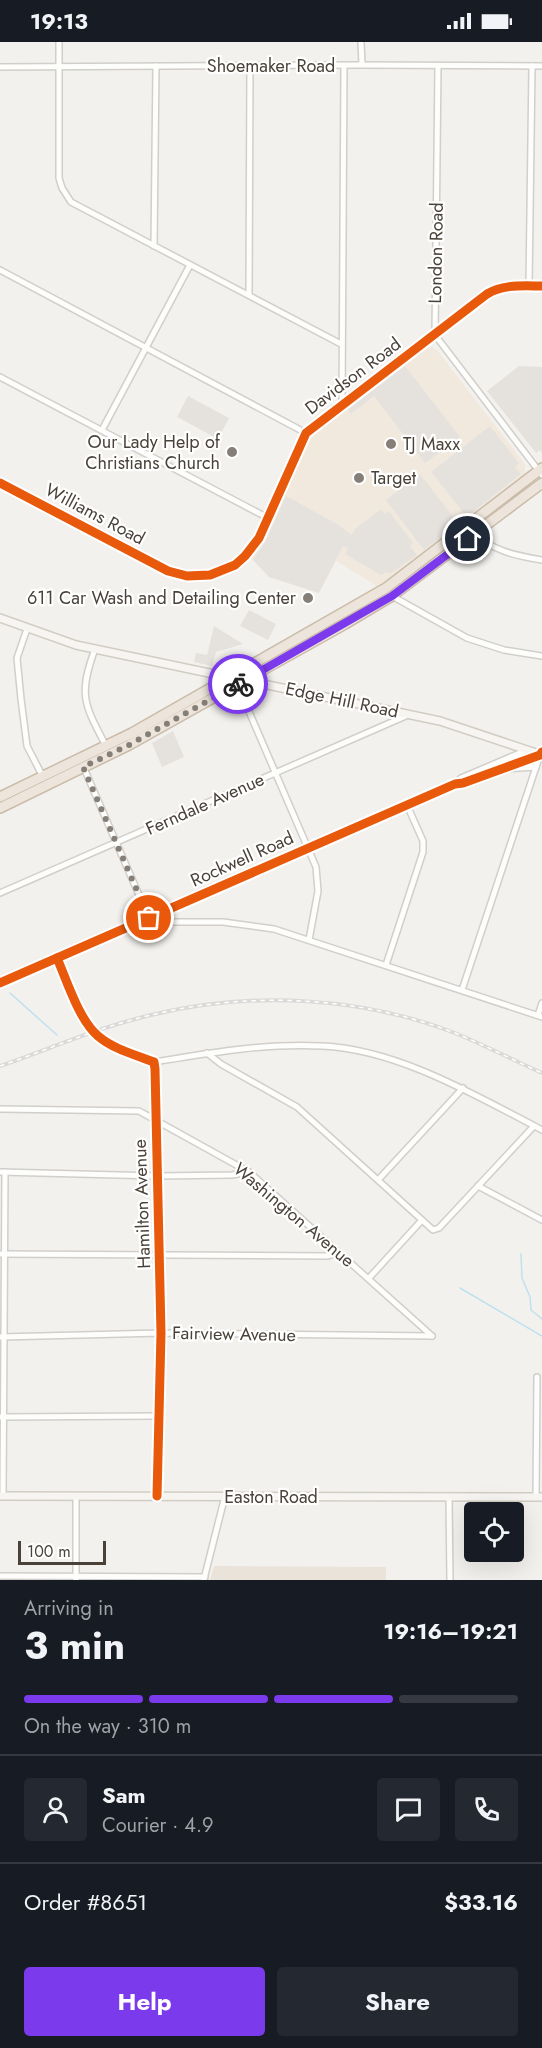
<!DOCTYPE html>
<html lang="en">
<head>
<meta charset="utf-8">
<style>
  body { margin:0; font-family:Jost,sans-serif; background:#242831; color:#f1f3f6; height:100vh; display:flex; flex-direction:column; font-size:22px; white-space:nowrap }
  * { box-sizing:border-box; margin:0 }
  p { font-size:20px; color:#9ea1a6 }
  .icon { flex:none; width:33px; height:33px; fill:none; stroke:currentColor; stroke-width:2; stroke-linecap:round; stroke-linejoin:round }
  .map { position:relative; height:1538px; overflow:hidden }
  .details { display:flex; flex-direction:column; background:#171b24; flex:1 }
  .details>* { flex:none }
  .buttons { position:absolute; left:464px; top:1460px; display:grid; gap:12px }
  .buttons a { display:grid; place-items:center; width:60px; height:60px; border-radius:6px; background:#171b24; box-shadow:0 6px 24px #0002; font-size:30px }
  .scale { position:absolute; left:18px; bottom:15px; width:88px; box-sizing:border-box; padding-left:6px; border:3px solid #4a4239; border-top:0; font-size:16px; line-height:21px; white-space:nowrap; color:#4a4239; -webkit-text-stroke:4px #fff; paint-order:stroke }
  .pin { position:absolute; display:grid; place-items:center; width:51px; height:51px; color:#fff; margin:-26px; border:3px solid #fff; border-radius:50%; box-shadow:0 2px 6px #0007 }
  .courier { position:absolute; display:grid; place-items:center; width:60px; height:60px; margin:-30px; border:4px solid #7c3aed; border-radius:50%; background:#fff; color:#222; box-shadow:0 2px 8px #0007 }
  .head em { font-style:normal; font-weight:700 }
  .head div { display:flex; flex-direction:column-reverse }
  .head { display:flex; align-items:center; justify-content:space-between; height:102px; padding:0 24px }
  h1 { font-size:39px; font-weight:700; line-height:45px }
  .bar { display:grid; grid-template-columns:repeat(4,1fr); gap:9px 6px; align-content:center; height:72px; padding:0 24px }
  .bar i { height:8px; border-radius:4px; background:#363941 }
  .bar .current { background:#7c3aed }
  .bar p { grid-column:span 4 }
  .line { display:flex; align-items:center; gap:15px; padding:0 24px; border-top:2px solid #363941 }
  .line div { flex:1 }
  .round { display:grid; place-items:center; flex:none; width:63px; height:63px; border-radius:6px; background:#242831 }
  .cta { display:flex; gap:12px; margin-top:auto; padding:12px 24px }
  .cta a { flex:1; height:69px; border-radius:6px; background:#7c3aed; color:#fff; font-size:24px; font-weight:700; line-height:69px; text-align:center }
  .cta a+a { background:#242831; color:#f1f3f6 }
  .status { display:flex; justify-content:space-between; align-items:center; height:42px; padding:0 30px; background:#171b24; direction:ltr }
  .status svg { height:16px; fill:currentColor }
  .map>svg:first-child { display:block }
  .commercial { fill:#f2e9de }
  .education { fill:#e9e3d9 }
  .parking { fill:#e5e2de }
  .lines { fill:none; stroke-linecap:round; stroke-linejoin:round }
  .stream { stroke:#bfe1ef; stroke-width:1.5 }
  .street-casing { stroke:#d1cfcb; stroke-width:8 }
  .secondary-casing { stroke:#d2cdc4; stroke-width:10 }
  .highway-casing { stroke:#cabca9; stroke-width:12 }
  .street { stroke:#fdfdfc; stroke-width:5 }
  .secondary { stroke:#f7f5f1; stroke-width:7 }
  .highway { stroke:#ede5db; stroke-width:9 }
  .rail-casing { stroke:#dadad9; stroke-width:4 }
  .rail { stroke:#fff; stroke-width:1.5; stroke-dasharray:4.5; stroke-linecap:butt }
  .secondary-bridge-casing { stroke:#d2cdc4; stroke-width:10; stroke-linecap:butt }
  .secondary-bridge { stroke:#f7f5f1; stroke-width:7 }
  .cycleway-casing { stroke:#fff; stroke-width:13 }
  .cycleway { stroke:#e8590c; stroke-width:9 }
  .done { stroke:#857f78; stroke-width:6; stroke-dasharray:0 10.8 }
  .route { stroke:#7c3aed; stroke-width:8 }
  .poi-dot { fill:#857f78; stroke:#fff; stroke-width:2 }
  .labels { text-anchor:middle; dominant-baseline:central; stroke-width:4.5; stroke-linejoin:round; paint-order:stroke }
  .street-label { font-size:18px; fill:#4a4239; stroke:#fff }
  .poi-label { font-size:18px; fill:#4a4239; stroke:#fff; text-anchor:end }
</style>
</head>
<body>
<div class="status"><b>19:13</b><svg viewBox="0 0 49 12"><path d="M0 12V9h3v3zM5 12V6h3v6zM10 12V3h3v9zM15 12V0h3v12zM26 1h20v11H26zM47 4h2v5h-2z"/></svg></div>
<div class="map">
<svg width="542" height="1538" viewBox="0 0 542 1538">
  <rect width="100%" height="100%" fill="#f3f1ed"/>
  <path class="commercial" d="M432,305L437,308L525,422V431L378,545L336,519L319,551L269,535L251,516L264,499L304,403L312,393L424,307Z"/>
  <path class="education" d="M214,1524L386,1525V1538H210Z"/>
  <g class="parking">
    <path d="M405,324L460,395L425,421L374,354L351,372L348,367Z"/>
    <path d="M519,324L542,325V411L540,408L536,411L487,349Z"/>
    <path d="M188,354L229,376L218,397L177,375Z"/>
    <path d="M490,384L519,421L515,425L521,432L467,475L431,430Z"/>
    <path d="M420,432L459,482L424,508L386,458Z"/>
    <path d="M286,454L339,483L351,493L355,487L381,467L385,472L389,469L413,501L410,504L417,513L390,532L387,530L381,533L345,512L348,506L343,504L319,551L269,535L253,518L265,500Z"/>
    <path d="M249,568L276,582L268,598L240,584Z"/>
    <path d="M214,584L243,602L216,610L212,624L194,620L196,611L207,613Z"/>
    <path d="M173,689L184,715L162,725L152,701Z"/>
  </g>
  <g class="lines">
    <g class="stream">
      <path d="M10,951L57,993"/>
      <path d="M521,1212L522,1236L530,1255L531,1268L542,1277"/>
      <path d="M460,1246L542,1294"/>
    </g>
    <defs>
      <g id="street">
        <path d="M59,0V136L62,146L71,160L341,302"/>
        <path d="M361,0L362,23"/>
        <path d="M438,24L435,293L542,433"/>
        <path d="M0,25L362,23L542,24"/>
        <path d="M154,204L156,24"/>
        <path d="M0,228L306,391"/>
        <path d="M529,244L532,24"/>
        <path d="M249,253L250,25"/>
        <path d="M0,335L268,476"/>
        <path d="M342,363L344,24"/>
        <path d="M102,388L190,223"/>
        <path d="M0,441L168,529L187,534L210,533L235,523L245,514L259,496L306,391L487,252C504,242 522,244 542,244"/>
        <path d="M473,489C490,509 518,514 542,518"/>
        <path d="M392,554L467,596L504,608L542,614"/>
        <path d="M27,587L17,616L21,657L27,704L43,735"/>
        <path d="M95,607C78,653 84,662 106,704"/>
        <path d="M244,658L316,825L318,849L309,898"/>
        <path d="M83,724L149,876L170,880H223L274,887L542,975"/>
        <path d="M505,727L536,725"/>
        <path d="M455,742L461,736L527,708"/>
        <path d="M0,851L408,673"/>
        <path d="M57,916C67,939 79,978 98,994C113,1007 136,1013 154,1020L155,1027L161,1291L157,1454"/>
        <path d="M386,923L423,810V799L407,763"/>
        <path d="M0,941L455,742L463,741L539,713"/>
        <path d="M462,948L540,713"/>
        <path d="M538,973L542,961"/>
        <path d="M207,1011L221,1022L297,1065L422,1178"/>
        <path d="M154,1020C209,1011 265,1001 322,1004C397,1007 477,1054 542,1088"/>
        <path d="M0,1067L139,1069L249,1130L432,1294"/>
        <path d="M0,1130L158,1134L232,1133L249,1130"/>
        <path d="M378,1138L463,1046"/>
        <path d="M478,1144L542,1178"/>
        <path d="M0,1212L328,1214L339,1210"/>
        <path d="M369,1236L422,1178L433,1188L439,1186L534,1084"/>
        <path d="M0,1295L161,1291L432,1294"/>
        <path d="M0,1375L158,1374"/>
        <path d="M3,1454L5,1130"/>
        <path d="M76,1455V1538"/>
        <path d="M449,1455L450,1538"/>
        <path d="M536,1455L537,1335"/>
        <path d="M0,1534L205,1535"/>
        <path d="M204,1537L225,1454"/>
      </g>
      <g id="secondary">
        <path d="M0,576L76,603L209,631"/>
        <path d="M263,642L440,679L542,713"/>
        <path d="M0,1454L542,1455"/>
      </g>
      <g id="highway">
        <path d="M0,755L132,691L386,546L542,426"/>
        <path d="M0,766L129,703L345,582L392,554L542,441"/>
      </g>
    </defs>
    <use href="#street" class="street-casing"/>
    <use href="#secondary" class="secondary-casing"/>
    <use href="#highway" class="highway-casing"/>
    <use href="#street" class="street"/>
    <use href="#secondary" class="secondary"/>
    <use href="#highway" class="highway"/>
    <defs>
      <path id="rail" d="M0,1024C50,1007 99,985 151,973C250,949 359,954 455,991C484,1003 513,1018 542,1031"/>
    </defs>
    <use href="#rail" class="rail-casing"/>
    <use href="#rail" class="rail"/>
    <defs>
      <path id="secondary-bridge" d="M209,631L263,642"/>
    </defs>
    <use href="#secondary-bridge" class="secondary-bridge-casing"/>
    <use href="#secondary-bridge" class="secondary-bridge"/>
    <defs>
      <g id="cycleway">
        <path d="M0,441L168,529L187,534L210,533L235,523L245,514L259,496L306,391L487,252C504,242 522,244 542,244"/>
        <path d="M57,916C67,939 79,978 98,994C113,1007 136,1013 154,1020L155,1027L161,1291L157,1454"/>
        <path d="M0,941L455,742L463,741L540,713L542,710"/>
      </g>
    </defs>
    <use href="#cycleway" class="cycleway-casing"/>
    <use href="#cycleway" class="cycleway"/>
  </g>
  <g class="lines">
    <path class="done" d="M149,876L83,725L129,703L238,642"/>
    <path class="route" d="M238,642L392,554L468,497"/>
  </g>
  <g class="poi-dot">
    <circle cx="391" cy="402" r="6"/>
    <circle cx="232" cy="410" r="6"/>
    <circle cx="359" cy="436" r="6"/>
    <circle cx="308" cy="556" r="6"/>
  </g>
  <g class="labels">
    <g class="street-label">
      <text x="271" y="24">Shoemaker Road</text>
      <text transform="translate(436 211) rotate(-89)">London Road</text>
      <text transform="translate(353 334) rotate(-37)">Davidson Road</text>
      <text transform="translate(95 472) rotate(28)">Williams Road</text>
      <text transform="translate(342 658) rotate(12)">Edge Hill Road</text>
      <text transform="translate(205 762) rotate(-24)">Ferndale Avenue</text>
      <text transform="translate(242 817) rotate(-24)">Rockwell Road</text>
      <text transform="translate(142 1162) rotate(-92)">Hamilton Avenue</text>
      <text transform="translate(294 1173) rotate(40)">Washington Avenue</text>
      <text transform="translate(234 1292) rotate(1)">Fairview Avenue</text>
      <text x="271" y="1455">Easton Road</text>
    </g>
    <g class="poi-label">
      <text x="220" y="400">Our Lady Help of<tspan x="220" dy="21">Christians Church</tspan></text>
      <text x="403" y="402" text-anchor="start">TJ Maxx</text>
      <text x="371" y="436" text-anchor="start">Target</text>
      <text x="296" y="556">611 Car Wash and Detailing Center</text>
    </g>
  </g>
</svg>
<div class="buttons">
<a><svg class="icon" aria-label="locate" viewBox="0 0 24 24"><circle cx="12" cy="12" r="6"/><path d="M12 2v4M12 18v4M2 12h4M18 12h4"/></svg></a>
</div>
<div class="scale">100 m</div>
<div class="pin" style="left:149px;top:876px;background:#ea580c"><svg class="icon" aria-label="bag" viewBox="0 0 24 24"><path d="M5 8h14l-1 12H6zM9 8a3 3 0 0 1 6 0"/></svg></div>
<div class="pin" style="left:468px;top:497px;background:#1f2937"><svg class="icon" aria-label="home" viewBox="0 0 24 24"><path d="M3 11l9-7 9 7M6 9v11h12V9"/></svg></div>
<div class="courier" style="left:238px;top:642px"><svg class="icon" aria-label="bike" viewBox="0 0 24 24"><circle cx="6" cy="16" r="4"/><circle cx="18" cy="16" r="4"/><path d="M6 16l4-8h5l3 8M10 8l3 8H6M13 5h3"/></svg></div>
</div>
<section class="details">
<div class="head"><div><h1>3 min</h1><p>Arriving in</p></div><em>19:16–19:21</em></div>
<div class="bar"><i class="current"></i><i class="current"></i><i class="current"></i><i></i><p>On the way · 310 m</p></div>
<div class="line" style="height:108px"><a class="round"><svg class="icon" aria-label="person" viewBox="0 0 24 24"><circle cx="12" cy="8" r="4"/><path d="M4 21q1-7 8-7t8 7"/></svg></a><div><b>Sam</b><p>Courier · 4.9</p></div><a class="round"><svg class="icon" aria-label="chat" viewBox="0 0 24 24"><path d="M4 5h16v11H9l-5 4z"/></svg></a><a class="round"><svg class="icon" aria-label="phone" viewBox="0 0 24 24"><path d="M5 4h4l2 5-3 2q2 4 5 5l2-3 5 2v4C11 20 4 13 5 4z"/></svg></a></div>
<div class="line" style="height:78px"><div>Order #8651</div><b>$33.16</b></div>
<div class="cta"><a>Help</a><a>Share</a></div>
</section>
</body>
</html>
